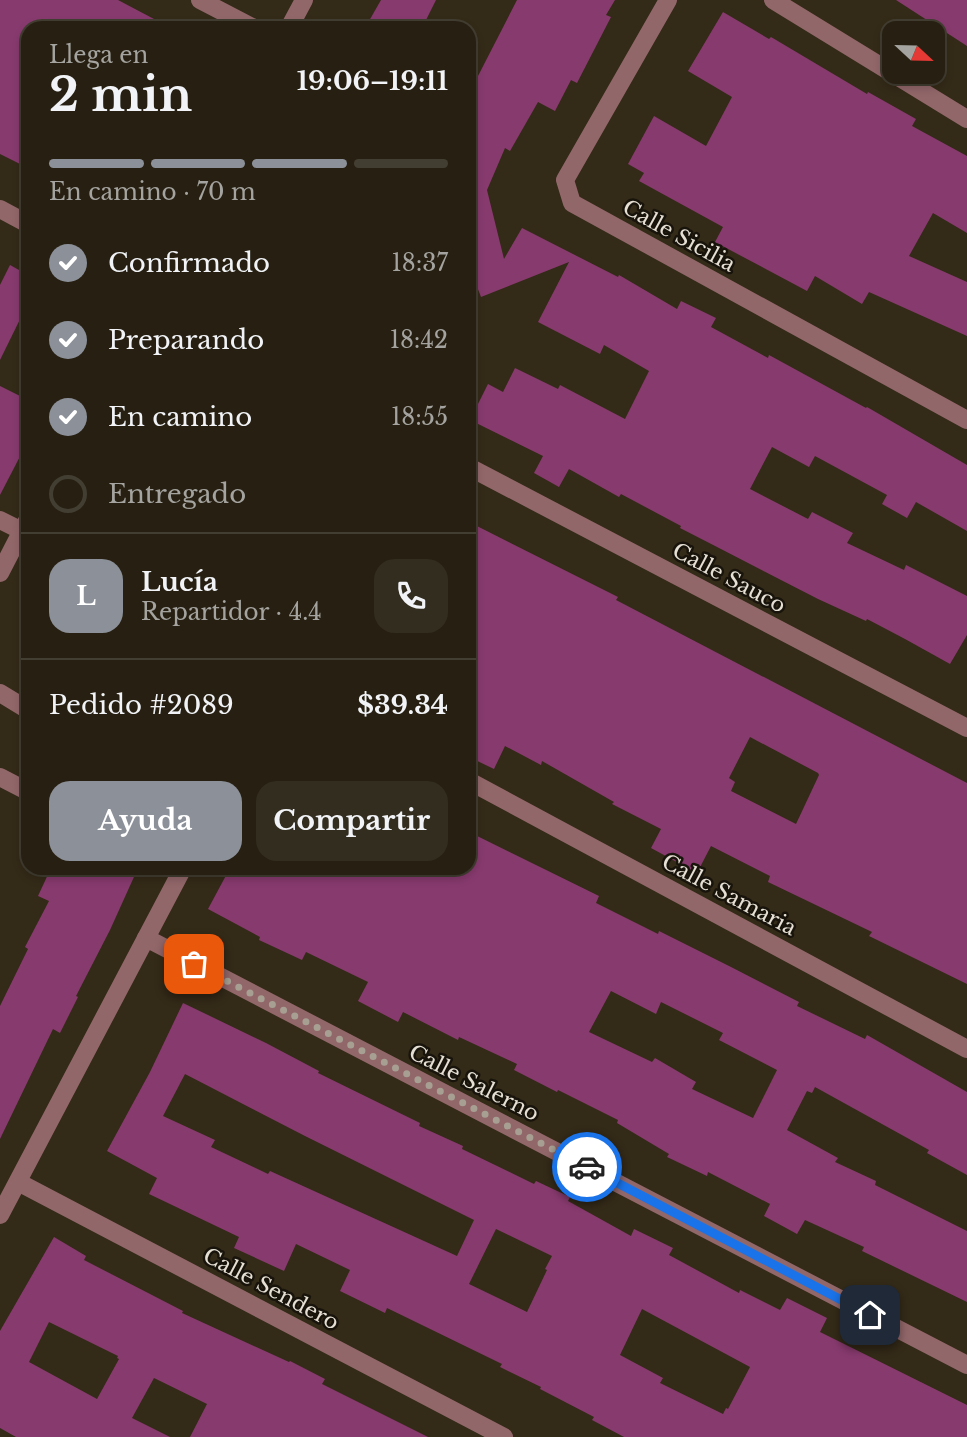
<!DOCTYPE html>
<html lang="es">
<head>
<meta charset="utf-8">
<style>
  body { margin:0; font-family:"Libre Baskerville",serif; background:#332d20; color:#f1f3f6; height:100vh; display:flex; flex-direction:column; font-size:26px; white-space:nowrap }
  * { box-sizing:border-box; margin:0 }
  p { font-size:23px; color:#a4a39f }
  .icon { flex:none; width:38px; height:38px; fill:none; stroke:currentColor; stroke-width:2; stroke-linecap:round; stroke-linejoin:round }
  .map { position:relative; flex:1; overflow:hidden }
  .panel { position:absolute; left:21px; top:21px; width:455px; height:854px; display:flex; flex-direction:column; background:#272012; border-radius:21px; box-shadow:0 4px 10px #0003,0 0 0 2px #433e32 }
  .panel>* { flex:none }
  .needle { width:46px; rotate:112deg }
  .controls { position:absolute; left:882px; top:21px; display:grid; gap:14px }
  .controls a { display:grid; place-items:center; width:63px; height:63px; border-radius:14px; background:#272012; box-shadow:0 4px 10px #0003,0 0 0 2px #433e32; font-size:35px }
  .pin { position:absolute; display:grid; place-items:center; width:60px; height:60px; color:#fff; margin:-30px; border-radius:14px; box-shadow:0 4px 10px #0006 }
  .courier { position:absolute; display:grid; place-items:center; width:70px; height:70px; margin:-35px; border:5px solid #1a73e8; border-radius:50%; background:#fff; color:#222; box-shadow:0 2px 9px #0007 }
  .headline em { font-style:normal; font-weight:700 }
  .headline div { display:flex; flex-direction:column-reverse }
  .headline { display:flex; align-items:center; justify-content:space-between; height:119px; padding:0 28px }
  h1 { font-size:46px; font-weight:700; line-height:52px }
  .bar { display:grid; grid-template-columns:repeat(4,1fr); gap:10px 7px; align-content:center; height:84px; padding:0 28px }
  .bar i { height:9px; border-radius:5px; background:#433e32 }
  .bar .selected { background:#8c9099 }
  .bar p { grid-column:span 4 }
  .line { display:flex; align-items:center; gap:18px; padding:0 28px; border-top:2px solid #433e32 }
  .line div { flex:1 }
  .round { display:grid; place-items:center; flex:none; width:74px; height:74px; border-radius:21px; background:#332d20 }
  ol { padding:0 28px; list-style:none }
  li { display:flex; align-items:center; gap:21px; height:77px }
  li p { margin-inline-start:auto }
  li .icon { padding:7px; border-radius:50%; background:#8c9099; color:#fff; stroke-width:4 }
  li:last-child { color:#a4a39f }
  li i { width:38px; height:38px; border:4px solid #433e32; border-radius:50% }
  .action { display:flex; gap:14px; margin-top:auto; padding:14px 28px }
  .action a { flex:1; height:80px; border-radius:21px; background:#8c9099; color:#fff; font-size:28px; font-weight:700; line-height:80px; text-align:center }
  .action a+a { background:#332d20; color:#f1f3f6 }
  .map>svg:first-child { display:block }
  .building { fill:#873a6e; fill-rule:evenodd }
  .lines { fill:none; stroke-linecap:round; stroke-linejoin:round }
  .minor { stroke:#92676a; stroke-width:18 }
  .done { stroke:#a7a092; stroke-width:7; stroke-dasharray:0 12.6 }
  .route { stroke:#1a73e8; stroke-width:9 }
  .labels { text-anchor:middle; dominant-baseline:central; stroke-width:5; stroke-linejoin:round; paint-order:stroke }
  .street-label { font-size:21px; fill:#e5dfd4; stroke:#18140c }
</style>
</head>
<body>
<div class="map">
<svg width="967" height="1437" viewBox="0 0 967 1437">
  <rect width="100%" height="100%" fill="#342a18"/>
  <g class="building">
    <path d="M0,0H118L171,28H28V168L0,154Z"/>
    <path d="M381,0H436L422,28H365Z"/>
    <path d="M517,0H615L606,15L611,17L577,83L571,80L555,111L538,102L510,151L505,148L487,190L504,259L522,228L618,277L619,275L677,309L681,301L716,318L711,327L768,358L769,355L866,408L867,407L967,465V531L916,502L907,518L882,504L887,495L815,456L809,467L772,447L750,489L808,519L812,512L853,533L847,543L904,570L906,565L967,596V635L950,664L905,639L867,619L866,621L818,599L719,548L680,528L681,526L621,494L619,497L569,469L559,487L534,473L543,456L470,420L488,384L503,392L515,368L558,389L560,385L625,419L649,371L604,345L600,354L538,322L569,262L481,297L469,266V71L478,76Z"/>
    <path d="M896,0H967V46Z"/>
    <path d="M723,12L769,39L771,37L867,94L868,92L916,119L912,126L967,156V233L933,213L909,256L967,282V336L869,292L862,304L815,276L807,291L715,242L723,227L639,181L644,173L628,164L654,116L706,146L732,97L688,71Z"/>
    <path d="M10,265L28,275V303L0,360V285Z"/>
    <path d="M0,386L28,400V441L0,495Z"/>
    <path d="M469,522L618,597L616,600L967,783V984L869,936L872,932L768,882L770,876L711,846L697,873L651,848L661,829L612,804L614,802L542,761L541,765L505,746L494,769L469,757ZM750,737L818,773L819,775L796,824L731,791L735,782L729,778Z"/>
    <path d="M469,832L599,896L596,903L658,934L659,931L731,967L799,1002L797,1006L865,1039L867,1035L967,1092V1175L927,1153L929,1150L815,1087L812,1093L807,1091L787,1130L838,1158L835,1162L876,1181L875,1185L967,1231V1302L862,1251L864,1247L805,1220L797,1234L764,1216L770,1204L708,1172L707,1176L667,1157L669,1154L617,1123L618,1120L558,1090L557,1092L514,1070L517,1064L459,1037L458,1040L403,1012L398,1022L358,1001L368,982L306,952L302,960L259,940L260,937L208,909L230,868H469ZM611,991L656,1014L661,1002L723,1033L719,1040L777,1070L753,1118L692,1089L696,1082L655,1058L652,1062L589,1032Z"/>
    <path d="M51,868H138L110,930L76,996L78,997L60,1033L53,1029L0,1139V1006L28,949L25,947L49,901L38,896Z"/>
    <path d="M183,1003L266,1043L319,1071L318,1073L420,1123L419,1126L463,1146L462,1149L534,1184L536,1181L570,1197L568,1201L631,1236L634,1229L673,1248L669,1255L739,1293L740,1290L780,1310L787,1298L827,1318L820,1332L967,1405V1437H624L592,1420L594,1417L540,1389L541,1387L500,1367L502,1364L387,1308L385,1313L340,1291L350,1270L296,1244L284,1271L234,1248L239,1237L149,1194L157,1178L107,1151L150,1072ZM185,1074L305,1136L474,1220L457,1256L270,1171L268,1174L211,1147L215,1140L163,1116ZM496,1229L552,1256L545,1269L547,1270L527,1312L469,1284ZM642,1309L750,1367L728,1409L726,1408L723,1414L660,1383L663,1378L620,1355Z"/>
    <path d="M54,1237L86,1256L84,1260L183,1311L182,1313L289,1362L290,1361L325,1379L322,1384L428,1437H190L207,1404L154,1378L132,1418L170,1437H16L0,1428V1331ZM49,1322L118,1356L117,1358L119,1359L97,1399L29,1362Z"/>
  </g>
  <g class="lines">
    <g class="minor">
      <path d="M200,0L254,28"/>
      <path d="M668,0L565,180L572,203L967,420"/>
      <path d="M773,0L967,119"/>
      <path d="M289,28L304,0"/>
      <path d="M0,209L28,224"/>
      <path d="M469,467L967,728"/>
      <path d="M0,520L22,531"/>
      <path d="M0,573L28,519"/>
      <path d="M0,693L28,710"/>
      <path d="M0,777L25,790L28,783"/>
      <path d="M469,781L967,1049"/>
      <path d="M146,938L967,1365"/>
      <path d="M18,1182L504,1437"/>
      <path d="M0,1215L183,868"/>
    </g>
  </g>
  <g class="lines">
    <path class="done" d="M194,964L587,1167"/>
    <path class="route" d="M587,1167L870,1315"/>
  </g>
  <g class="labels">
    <g class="street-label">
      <text transform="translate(679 236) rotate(29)">Calle Sicilia</text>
      <text transform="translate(729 578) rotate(28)">Calle Sauco</text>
      <text transform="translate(729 895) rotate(28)">Calle Samaria</text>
      <text transform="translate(474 1083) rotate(27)">Calle Salerno</text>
      <text transform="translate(271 1289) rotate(28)">Calle Sendero</text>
    </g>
  </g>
</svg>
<div class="controls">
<a><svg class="needle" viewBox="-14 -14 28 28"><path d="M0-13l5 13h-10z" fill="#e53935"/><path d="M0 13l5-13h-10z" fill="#a4a39f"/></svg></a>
</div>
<div class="pin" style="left:194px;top:964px;background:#ea580c"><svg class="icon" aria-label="bag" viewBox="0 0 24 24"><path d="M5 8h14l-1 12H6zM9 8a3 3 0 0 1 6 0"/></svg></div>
<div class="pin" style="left:870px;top:1315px;background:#1f2937"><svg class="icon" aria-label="home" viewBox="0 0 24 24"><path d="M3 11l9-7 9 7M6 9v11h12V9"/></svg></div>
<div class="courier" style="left:587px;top:1167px"><svg class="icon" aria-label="car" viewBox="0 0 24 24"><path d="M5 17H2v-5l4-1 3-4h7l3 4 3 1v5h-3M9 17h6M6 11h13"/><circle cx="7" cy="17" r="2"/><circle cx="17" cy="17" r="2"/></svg></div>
<section class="panel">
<div class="headline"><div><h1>2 min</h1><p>Llega en</p></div><em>19:06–19:11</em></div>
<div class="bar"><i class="selected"></i><i class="selected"></i><i class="selected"></i><i></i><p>En camino · 70 m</p></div>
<ol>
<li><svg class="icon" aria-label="check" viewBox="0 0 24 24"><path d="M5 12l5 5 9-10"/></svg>Confirmado<p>18:37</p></li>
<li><svg class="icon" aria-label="check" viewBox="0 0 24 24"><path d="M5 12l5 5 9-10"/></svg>Preparando<p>18:42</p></li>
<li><svg class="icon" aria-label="check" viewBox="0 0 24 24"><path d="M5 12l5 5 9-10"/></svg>En camino<p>18:55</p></li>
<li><i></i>Entregado</li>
</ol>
<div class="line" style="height:126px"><b class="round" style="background:#8c9099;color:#fff">L</b><div><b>Lucía</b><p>Repartidor · 4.4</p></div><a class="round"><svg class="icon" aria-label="phone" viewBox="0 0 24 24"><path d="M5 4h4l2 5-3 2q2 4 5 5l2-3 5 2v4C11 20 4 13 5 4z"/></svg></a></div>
<div class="line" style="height:91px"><div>Pedido #2089</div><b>$39.34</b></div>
<div class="action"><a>Ayuda</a><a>Compartir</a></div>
</section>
</div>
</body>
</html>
